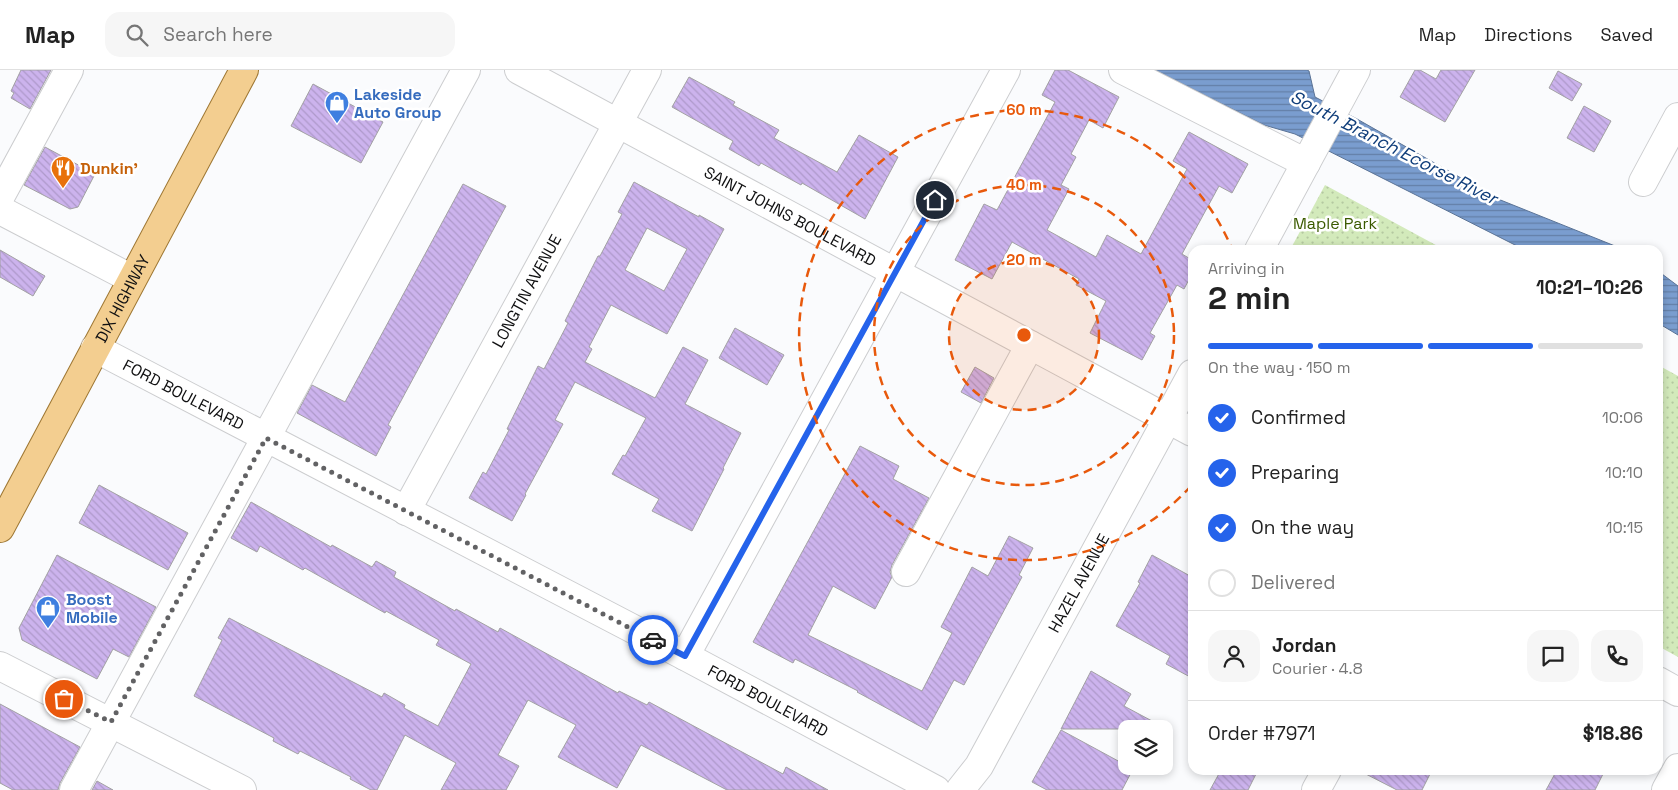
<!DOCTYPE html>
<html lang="en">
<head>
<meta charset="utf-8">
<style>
  body { margin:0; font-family:"Space Grotesk",sans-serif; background:#f6f6f6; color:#222; height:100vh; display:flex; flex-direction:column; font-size:19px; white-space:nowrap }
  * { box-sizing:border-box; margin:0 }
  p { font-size:16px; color:#767676 }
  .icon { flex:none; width:28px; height:28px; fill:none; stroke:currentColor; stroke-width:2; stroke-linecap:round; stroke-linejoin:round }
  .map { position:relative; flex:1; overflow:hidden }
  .side { position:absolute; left:1188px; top:175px; width:475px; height:530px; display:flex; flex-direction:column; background:#fff; border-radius:15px; box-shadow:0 2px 8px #0003 }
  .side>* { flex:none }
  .controls { position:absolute; left:1118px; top:650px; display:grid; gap:10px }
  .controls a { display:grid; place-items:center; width:55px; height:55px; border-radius:10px; background:#fff; box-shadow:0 2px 8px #0003; font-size:25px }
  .pin { position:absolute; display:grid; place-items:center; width:42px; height:42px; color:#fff; margin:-21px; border:2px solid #fff; border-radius:50%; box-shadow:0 1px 5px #0007 }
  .courier { position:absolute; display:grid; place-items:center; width:50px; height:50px; margin:-25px; border:4px solid #2563eb; border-radius:50%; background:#fff; color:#222; box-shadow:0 1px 6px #0007 }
  .summary em { font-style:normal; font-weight:600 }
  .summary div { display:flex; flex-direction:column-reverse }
  .summary { display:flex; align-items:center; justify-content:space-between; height:85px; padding:0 20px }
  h1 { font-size:32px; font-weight:600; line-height:38px }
  .bar { display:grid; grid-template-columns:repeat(4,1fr); gap:8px 5px; align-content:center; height:60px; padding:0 20px }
  .bar i { height:6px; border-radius:4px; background:#e0e0e0 }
  .bar .on { background:#2563eb }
  .bar p { grid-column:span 4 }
  .line { display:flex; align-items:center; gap:12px; padding:0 20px; border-top:1px solid #e0e0e0 }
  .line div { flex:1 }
  .round { display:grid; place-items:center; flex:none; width:52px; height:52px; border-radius:15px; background:#f6f6f6 }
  ol { padding:0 20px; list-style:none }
  li { display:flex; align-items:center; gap:15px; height:55px }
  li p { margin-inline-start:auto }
  li .icon { padding:5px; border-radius:50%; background:#2563eb; color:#fff; stroke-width:4 }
  li:last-child { color:#767676 }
  li i { width:28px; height:28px; border:2px solid #e0e0e0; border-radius:50% }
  header { display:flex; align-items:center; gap:30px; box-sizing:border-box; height:70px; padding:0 25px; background:#fff; border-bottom:1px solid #e0e0e0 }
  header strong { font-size:24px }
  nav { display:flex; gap:28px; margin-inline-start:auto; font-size:18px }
  .search { width:350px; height:45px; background:#f6f6f6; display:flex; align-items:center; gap:12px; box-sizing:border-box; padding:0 18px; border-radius:15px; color:#767676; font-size:19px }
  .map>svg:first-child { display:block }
  .park { fill:url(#park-dots) }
  .water { fill:url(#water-rules); stroke:#5a7396 }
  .building { fill:url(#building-back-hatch); stroke:#a2a1a3; fill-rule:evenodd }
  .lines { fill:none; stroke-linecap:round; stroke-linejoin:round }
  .minor-casing { stroke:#cccdcf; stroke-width:30 }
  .major-casing { stroke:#9e7733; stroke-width:30 }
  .minor { stroke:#fff; stroke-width:28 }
  .major { stroke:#f3ce90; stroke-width:28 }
  .done { stroke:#626264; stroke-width:5; stroke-dasharray:0 9 }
  .route { stroke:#2563eb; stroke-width:6 }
  .ring { fill:none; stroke:#e8590c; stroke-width:2.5; stroke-dasharray:9 6 }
  .labels { text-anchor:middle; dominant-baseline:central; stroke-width:5; stroke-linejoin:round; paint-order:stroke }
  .shop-label { font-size:16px; font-weight:bold; fill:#366cbe; stroke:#fff; text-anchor:start }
  .food-label { font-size:16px; font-weight:bold; fill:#c56008; stroke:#fff; text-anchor:start }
  .street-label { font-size:16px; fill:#101011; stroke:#fff }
  .park-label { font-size:16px; fill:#3b5a00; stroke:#fff }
  .water-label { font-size:18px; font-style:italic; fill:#0f3d7a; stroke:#fff }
  .centre { fill:#e8590c; stroke:#fff; stroke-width:2.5 }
  .ring-label { font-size:15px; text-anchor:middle; font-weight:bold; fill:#e8590c; stroke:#fff; stroke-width:5; stroke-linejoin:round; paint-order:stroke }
</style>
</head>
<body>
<header>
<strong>Map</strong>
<div class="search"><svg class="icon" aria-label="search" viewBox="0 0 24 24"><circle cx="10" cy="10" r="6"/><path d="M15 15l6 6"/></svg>Search here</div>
<nav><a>Map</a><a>Directions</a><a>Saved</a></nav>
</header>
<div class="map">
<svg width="1678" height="720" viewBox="0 0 1678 720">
  <defs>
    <pattern id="park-dots" width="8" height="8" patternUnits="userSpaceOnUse" patternTransform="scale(1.25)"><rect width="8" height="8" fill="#d3eabb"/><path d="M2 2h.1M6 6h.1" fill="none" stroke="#b4c8a0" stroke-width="1.8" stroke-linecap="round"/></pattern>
    <pattern id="water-rules" width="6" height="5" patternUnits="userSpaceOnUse" patternTransform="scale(1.25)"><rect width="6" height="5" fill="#7a9dcf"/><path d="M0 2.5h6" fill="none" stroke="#637fa7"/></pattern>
    <pattern id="building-back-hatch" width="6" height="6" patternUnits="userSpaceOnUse" patternTransform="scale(1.25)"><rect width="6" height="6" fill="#ccb3ed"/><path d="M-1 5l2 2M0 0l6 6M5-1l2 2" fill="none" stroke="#ae99ca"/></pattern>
  </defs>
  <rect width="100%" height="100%" fill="#fafbfd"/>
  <g class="park">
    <path d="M1325,115L1445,180H1290Z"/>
    <path d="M1658,295L1678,306V587L1658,576Z"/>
  </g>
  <g class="water">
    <path d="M1155,0H1307L1309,1L1315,27L1357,49L1498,129L1625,180H1525L1295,64L1264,55Z"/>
    <path d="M1658,201L1678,216V265L1658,253Z"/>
  </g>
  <g class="building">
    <path d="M21,0H51L30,39L11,28L14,23L11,21Z"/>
    <path d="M1055,0H1068L1119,27L1103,58L1089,50L1071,84L1076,87L1061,115L1069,119L1047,160L1096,187L1107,165L1141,184L1187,99L1173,91L1189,62L1248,94L1232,123L1219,116L1182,184L1192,190V204L1184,219L1177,215L1150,263L1155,266L1142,290L1090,263L1106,231L1076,215L1079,209L1012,172L992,209L955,190L984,134L997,140L1055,32L1042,25Z"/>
    <path d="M1415,0H1420L1436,9L1441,0H1475L1445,52L1400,27Z"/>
    <path d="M1558,1L1582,14L1572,31L1549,18Z"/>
    <path d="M689,7L735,32L733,35L779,60L774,68L837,102L859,65L898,87L865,149L802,113L801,115L761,93L759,96L729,79L733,71L672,37Z"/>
    <path d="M313,14L383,52L361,93L291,56Z"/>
    <path d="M1584,36L1611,51L1594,82L1567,68Z"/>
    <path d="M45,77L95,104L78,137L70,139L24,115Z"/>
    <path d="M634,112L699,147V145L724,159L667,264L611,235L589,277L592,279L585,292L655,328L683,277L708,290L685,334L741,363L723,398L724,399L692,461L652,441L659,429L612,404L623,385L625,386L646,348L575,312L555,350L563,354L525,424L526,425L512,451L469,428L483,402L486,404L509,360L507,359L538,296L544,299L568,253L565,251L598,186H600L622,144L618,142ZM647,158L687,179L664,221L625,200Z"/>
    <path d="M463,114L506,136L388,355L391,357L376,386L297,343L312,315L345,332Z"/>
    <path d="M0,180L45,206L33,226L0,207Z"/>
    <path d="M735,258L784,285L767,315L719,288Z"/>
    <path d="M975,297L994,308L981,333L961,322Z"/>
    <path d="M860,376L899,396L893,409L929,428L892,495L890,502L892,507L875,539L833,516L808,565L922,621L952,563L941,557L972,497L988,506L1009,466L1033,478L1019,505L1022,507L964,615L954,610L927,660L857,622L858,621L795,589L793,593L753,572Z"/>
    <path d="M99,415L188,463L168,500L79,453Z"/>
    <path d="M251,432L331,477L332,475L372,497L376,491L396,502L394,507L455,541L456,539L498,562L500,558L618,623L619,621L647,635L649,632L783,704L786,697L828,720H727L641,675L617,718L558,687L576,655L528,630L498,685L519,696L506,720H441L456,693L405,665L377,720H371L350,709L351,707L300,681L298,684L273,671L274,668L194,626L222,570L218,568L229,548L382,627L384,623L405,635L404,638L438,656L471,594L436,575L439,570L386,541L385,543L305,498L303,500L260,476L257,482L231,468Z"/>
    <path d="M57,485L156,537L129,587L113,579L97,609L22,570L19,558Z"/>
    <path d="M1152,485L1192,507V608L1166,594L1170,586L1116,556L1140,513L1138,512Z"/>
    <path d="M1091,601L1131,624L1124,636L1167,659H1061Z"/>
    <path d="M0,634L80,677L60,713L58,720H13L0,713Z"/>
    <path d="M1061,660L1133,699L1122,720H1047L1032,712Z"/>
    <path d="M1221,700H1258L1248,720H1210Z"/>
    <path d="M1358,700H1432L1422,720H1397Z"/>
    <path d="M1557,700H1605L1595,720H1546Z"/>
    <path d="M97,711L113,720H92Z"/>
  </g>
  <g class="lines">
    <defs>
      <g id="minor">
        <path id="s1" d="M519,0L1192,362"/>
        <path d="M1123,0L1306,93"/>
        <path d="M1643,112L1678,47"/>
        <path d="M0,127L69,0"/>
        <path d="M0,140L132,209"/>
        <path d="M1259,180L1356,0"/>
        <path id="s2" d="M95,278L685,586L936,720"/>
        <path id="s3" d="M406,441L647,0"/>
        <path d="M906,502L1030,275"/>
        <path d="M685,586L1006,0"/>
        <path d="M0,596L242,720"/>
        <path d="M1658,611L1678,622"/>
        <path d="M74,720L466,0"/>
        <path id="s4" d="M960,720L979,696L1192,304"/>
        <path d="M1316,720L1327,700"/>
        <path d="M1666,720L1678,698"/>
      </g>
      <g id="major">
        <path id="s5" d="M0,458L244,0"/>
      </g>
    </defs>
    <use href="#minor" class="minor-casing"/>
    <use href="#major" class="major-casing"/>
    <use href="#minor" class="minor"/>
    <use href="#major" class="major"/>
  </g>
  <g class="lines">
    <path class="done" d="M64,629L111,652L266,368L653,570"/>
    <path class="route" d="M653,570L685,586L935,130"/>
  </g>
  <circle cx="1024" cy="265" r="75" fill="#e8590c" fill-opacity=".12"/>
  <g class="ring">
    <circle cx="1024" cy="265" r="75"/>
    <circle cx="1024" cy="265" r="150"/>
    <path d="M1191 416A225 225 0 1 1 1232 179"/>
  </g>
  <defs>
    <symbol id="shop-pin" viewBox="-11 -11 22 30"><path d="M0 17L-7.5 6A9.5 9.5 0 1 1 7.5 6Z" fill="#3f7fe0" stroke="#fff"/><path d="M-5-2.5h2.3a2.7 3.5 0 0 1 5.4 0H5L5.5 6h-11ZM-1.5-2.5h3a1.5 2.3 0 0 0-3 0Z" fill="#fff"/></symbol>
    <symbol id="restaurant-pin" viewBox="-11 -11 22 30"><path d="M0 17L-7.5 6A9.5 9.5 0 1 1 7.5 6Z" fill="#e8710a" stroke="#fff"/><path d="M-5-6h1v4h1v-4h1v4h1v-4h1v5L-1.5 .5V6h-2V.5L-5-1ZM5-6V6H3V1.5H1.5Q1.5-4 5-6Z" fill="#fff"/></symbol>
  </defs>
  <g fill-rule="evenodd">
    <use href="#shop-pin" x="323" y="19" width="28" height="38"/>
    <use href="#restaurant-pin" x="49" y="84" width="28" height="38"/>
    <use href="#shop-pin" x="34" y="524" width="28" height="38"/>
  </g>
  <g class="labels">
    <g class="shop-label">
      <text x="354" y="24">Lakeside<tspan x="354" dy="18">Auto Group</tspan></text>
      <text x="66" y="529">Boost<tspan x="66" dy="18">Mobile</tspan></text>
    </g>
    <g class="food-label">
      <text x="80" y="98">Dunkin'</text>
    </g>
    <g class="street-label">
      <text stroke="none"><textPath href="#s1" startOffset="308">SAINT JOHNS BOULEVARD</textPath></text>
      <text stroke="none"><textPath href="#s3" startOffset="251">LONGTIN AVENUE</textPath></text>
      <text stroke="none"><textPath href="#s5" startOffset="260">DIX HIGHWAY</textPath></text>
      <text stroke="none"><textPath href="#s2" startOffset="100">FORD BOULEVARD</textPath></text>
      <text stroke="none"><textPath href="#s4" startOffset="239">HAZEL AVENUE</textPath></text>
      <text stroke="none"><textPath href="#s2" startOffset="760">FORD BOULEVARD</textPath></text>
    </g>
    <g class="park-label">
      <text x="1335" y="153">Maple Park</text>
    </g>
    <g class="water-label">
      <text transform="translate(1394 77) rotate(27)">South Branch Ecorse River</text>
    </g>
  </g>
  <circle cx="1024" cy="265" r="8" class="centre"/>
  <g class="ring-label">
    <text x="1024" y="45">60 m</text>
    <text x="1024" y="120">40 m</text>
    <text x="1024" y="195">20 m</text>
  </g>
</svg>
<div class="controls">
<a><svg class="icon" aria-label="layers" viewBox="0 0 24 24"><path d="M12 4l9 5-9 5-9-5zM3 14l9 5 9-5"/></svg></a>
</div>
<div class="pin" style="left:64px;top:629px;background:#ea580c"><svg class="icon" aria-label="bag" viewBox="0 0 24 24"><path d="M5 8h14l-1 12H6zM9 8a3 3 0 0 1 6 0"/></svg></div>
<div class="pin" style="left:935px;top:130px;background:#1f2937"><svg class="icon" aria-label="home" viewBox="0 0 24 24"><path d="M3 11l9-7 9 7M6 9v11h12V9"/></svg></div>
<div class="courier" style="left:653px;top:570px"><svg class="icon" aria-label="car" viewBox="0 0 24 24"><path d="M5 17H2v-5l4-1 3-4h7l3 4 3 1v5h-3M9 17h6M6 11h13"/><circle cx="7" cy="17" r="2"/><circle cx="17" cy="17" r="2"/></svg></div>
<section class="side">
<div class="summary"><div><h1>2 min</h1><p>Arriving in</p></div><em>10:21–10:26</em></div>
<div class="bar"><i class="on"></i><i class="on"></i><i class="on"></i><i></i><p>On the way · 150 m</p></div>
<ol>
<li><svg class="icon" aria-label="check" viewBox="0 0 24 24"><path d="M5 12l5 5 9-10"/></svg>Confirmed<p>10:06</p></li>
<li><svg class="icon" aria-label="check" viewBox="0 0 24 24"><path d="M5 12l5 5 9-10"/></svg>Preparing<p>10:10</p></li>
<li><svg class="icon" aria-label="check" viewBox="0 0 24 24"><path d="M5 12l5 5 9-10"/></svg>On the way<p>10:15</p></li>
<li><i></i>Delivered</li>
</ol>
<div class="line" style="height:90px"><a class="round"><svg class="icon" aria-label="person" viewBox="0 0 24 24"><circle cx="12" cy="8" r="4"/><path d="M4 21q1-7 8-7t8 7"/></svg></a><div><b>Jordan</b><p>Courier · 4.8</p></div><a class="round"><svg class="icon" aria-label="chat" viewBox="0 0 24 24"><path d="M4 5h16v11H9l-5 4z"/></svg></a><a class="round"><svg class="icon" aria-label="phone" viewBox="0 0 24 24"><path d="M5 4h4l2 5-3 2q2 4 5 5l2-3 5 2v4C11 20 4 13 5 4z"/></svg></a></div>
<div class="line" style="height:65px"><div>Order #7971</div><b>$18.86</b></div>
</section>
</div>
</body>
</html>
